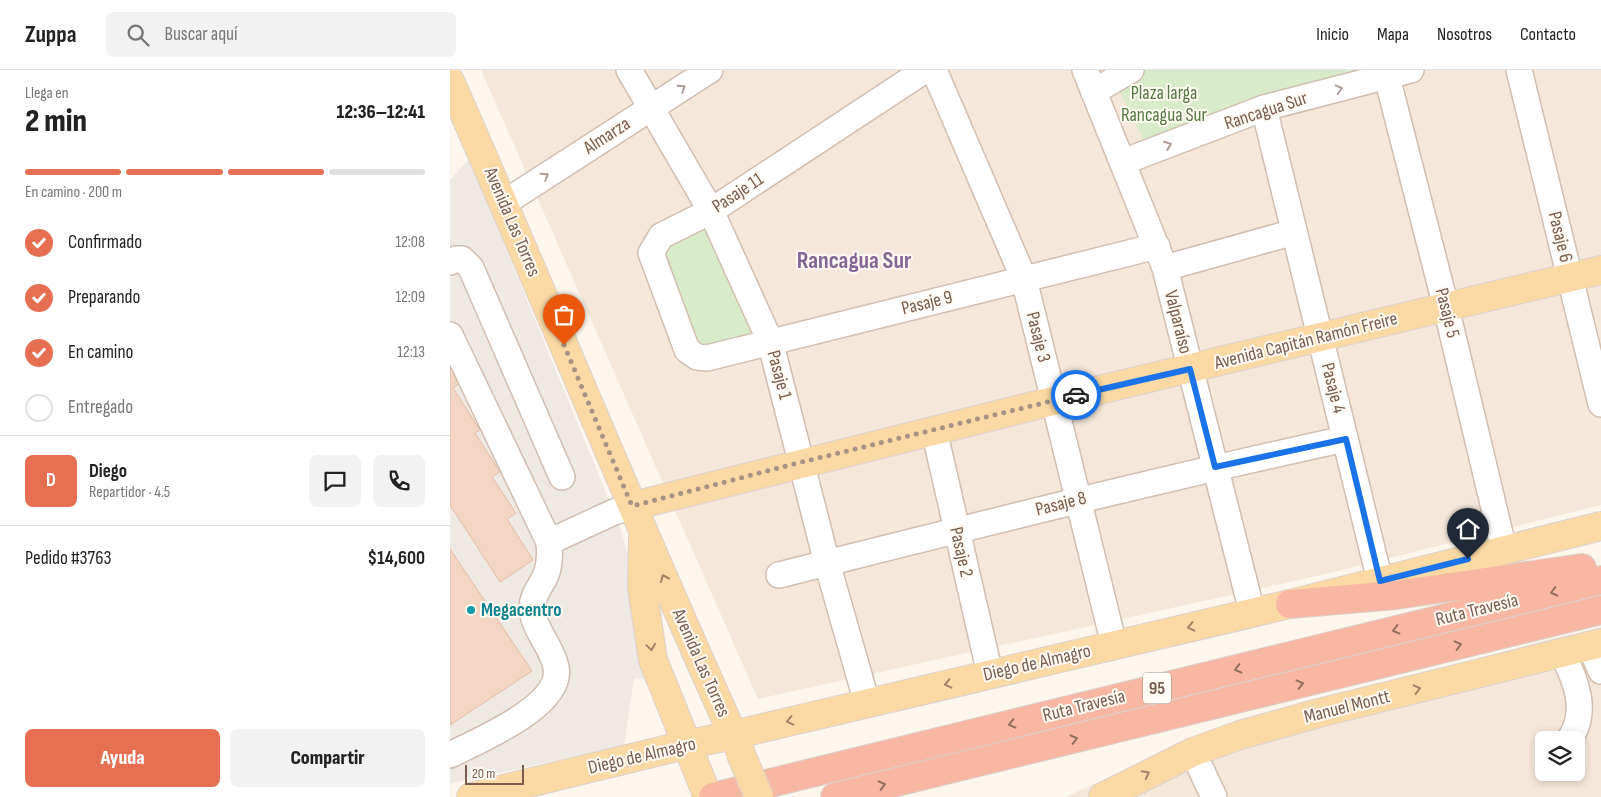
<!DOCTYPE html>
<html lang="es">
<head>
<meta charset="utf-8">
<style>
  body { margin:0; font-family:"Sofia Sans Condensed",sans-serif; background:#f2f2f2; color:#222; height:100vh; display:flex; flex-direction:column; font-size:19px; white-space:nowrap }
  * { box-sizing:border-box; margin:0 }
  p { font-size:16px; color:#767676 }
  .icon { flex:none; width:28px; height:28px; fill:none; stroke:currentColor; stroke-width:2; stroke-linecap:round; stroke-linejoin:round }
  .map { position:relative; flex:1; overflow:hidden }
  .panel { display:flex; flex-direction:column; background:#fff; width:450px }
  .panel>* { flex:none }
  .controls { position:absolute; left:1085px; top:661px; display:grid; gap:10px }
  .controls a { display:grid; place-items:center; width:50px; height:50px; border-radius:8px; background:#fff; box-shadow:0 2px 8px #0003; font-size:25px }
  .scale { position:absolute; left:15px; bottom:12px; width:59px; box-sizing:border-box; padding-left:5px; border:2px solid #7a5c4d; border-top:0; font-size:14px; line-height:18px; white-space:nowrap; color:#7a5c4d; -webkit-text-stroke:4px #fffaf3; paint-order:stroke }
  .pin { position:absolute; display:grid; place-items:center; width:42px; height:42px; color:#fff; margin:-51px -21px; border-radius:50% 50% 50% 0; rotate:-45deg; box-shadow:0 0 5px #0007 }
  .pin .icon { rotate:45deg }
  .courier { position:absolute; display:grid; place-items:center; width:50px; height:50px; margin:-25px; border:4px solid #1a73e8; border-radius:50%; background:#fff; color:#222; box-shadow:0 1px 6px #0007 }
  .overview em { font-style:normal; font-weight:800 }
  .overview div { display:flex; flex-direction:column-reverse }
  .overview { display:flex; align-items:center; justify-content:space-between; height:85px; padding:0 25px }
  h1 { font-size:32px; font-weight:800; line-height:38px }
  .bar { display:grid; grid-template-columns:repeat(4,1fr); gap:8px 5px; align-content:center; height:60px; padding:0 25px }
  .bar i { height:6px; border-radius:4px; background:#e0e0e0 }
  .bar .on { background:#e76f51 }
  .bar p { grid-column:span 4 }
  .line { display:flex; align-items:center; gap:12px; padding:0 25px; border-top:1px solid #e0e0e0 }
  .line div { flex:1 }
  .round { display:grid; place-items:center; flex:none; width:52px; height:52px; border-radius:8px; background:#f2f2f2 }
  ol { padding:0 25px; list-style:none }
  li { display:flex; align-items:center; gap:15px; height:55px }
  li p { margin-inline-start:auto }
  li .icon { padding:5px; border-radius:50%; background:#e76f51; color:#fff; stroke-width:4 }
  li:last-child { color:#767676 }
  li i { width:28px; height:28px; border:2px solid #e0e0e0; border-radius:50% }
  .button { display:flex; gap:10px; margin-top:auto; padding:10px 25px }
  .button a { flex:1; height:58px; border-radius:8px; background:#e76f51; color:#fff; font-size:20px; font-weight:800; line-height:58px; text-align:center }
  .button a+a { background:#f2f2f2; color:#222 }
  header { display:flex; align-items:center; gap:30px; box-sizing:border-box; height:70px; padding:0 25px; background:#fff; border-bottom:1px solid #e0e0e0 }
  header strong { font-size:24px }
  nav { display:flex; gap:28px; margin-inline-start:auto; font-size:18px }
  .search { width:350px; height:45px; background:#f2f2f2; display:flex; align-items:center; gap:12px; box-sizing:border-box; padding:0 18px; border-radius:8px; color:#767676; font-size:19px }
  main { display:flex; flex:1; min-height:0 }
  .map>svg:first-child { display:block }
  .residential { fill:#f5e8da; fill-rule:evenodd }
  .industrial { fill:#efe9e4 }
  .green { fill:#d8ecc9 }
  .building { fill:#f3d5c3; stroke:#e6bba3 }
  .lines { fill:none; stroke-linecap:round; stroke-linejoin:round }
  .minor-casing { stroke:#d1beb0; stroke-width:28 }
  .major-casing { stroke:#dad1cd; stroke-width:30 }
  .highway-casing { stroke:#dad1cd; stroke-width:30 }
  .minor { stroke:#fff; stroke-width:25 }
  .major { stroke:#fbd9a5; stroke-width:28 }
  .highway { stroke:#f7b7a3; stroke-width:28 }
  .major-bridge-casing { stroke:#dad1cd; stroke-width:30; stroke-linecap:butt }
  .major-bridge { stroke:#fbd9a5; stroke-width:28 }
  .oneway { stroke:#af9d94 }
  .oneway2 { stroke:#a18267 }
  .oneway3 { stroke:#936e5e }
  .done { stroke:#a89285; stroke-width:5; stroke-dasharray:0 9 }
  .route { stroke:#1a73e8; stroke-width:6 }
  .culture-dot { fill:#0f9aa8; stroke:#fffaf3; stroke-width:2 }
  .labels { text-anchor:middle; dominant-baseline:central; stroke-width:4; stroke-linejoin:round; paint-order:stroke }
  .shield { fill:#fffaf3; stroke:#a28b7f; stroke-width:1 }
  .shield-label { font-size:18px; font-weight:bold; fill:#7a5c4d }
  .park-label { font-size:19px; fill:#537a41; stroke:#fffaf3 }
  .street-label { font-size:19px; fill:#7a5c4d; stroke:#fffaf3 }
  .culture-label { font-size:19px; font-weight:bold; fill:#0d838f; stroke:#fffaf3; text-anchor:start }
  .district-label { font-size:24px; font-weight:bold; fill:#846695; stroke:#fffaf3 }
</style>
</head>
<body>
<header>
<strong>Zuppa</strong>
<div class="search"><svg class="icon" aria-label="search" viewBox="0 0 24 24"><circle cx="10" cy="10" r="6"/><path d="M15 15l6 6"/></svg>Buscar aquí</div>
<nav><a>Inicio</a><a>Mapa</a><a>Nosotros</a><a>Contacto</a></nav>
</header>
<main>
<section class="panel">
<div class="overview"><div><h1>2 min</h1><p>Llega en</p></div><em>12:36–12:41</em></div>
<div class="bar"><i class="on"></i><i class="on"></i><i class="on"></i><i></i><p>En camino · 200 m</p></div>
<ol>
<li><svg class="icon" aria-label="check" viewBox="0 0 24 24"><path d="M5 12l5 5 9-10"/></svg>Confirmado<p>12:08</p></li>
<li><svg class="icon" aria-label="check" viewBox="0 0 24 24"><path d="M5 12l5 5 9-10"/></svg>Preparando<p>12:09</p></li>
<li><svg class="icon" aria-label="check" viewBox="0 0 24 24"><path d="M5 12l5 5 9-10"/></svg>En camino<p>12:13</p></li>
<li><i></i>Entregado</li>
</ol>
<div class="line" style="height:90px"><b class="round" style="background:#e76f51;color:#fff">D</b><div><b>Diego</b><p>Repartidor · 4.5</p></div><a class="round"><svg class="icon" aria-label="chat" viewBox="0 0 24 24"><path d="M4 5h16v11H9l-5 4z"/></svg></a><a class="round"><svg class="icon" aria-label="phone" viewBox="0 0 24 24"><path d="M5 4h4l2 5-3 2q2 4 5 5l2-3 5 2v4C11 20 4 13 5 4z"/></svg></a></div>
<div class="line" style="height:65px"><div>Pedido #3763</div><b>$14,600</b></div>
<div class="button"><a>Ayuda</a><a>Compartir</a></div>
</section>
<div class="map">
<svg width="1151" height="727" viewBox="0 0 1151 727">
  <rect width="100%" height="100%" fill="#fdf6ec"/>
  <g class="residential">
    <path d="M31,0H1151V435L876,504L308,629Z"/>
    <path d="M1151,557V727H615L740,671L1080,574ZM1094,670H1126V702H1094Z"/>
  </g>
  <path class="industrial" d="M19,89L171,459L180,495L199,610L184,608L174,675L0,714V110Z"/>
  <g class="green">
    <path d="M659,0H930L697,77Z"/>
    <path d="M261,141L320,271L247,287L201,183Z"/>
  </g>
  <g class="building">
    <path d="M0,297L10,313L3,318L30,360L25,363L50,402L42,407L66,443L57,449L83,490L50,512L0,435Z"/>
    <path d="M0,479L82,601L0,655Z"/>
  </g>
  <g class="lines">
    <defs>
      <g id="minor">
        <path d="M179,0L261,141L320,271L377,493L417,633"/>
        <path d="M475,0L261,141L211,166L201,183L237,280L247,287L257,288L707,176"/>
        <path d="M484,0L574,209L664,575"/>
        <path d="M635,0L715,198L802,542"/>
        <path d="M1069,0L1151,334"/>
        <path d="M937,7L996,237L1054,480"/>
        <path d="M645,21L681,0"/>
        <path d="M814,38L930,511"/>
        <path d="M673,92L814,38L961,0"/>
        <path d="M54,133L260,0"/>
        <path d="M0,192L6,189H12L21,198L112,407"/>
        <path d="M715,198L844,162"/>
        <path d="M0,265L99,472C100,483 100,492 97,502C93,514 80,527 82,541C85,561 102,577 106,597C114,636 27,671 0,685"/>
        <path d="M484,360L540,604"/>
        <path d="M99,472L164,442L183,436"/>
        <path d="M329,505C517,458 705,410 895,369"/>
        <path d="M1140,576L1151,601"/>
        <path d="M1112,583C1126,610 1139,642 1119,670"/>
        <path d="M743,682L764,727"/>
      </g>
      <g id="major">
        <path d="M0,11C98,233 189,459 290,680"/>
        <path d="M183,436L603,331L1151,200"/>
        <path d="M193,468L192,517L203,590L258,727"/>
        <path d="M21,727L235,675L283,665L840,534L1151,456"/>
        <path d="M653,727L743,682L790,665L869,643L1151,573"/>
      </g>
      <g id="highway">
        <path d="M840,534L946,525L1132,498"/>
        <path d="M263,727L1151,510"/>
        <path d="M385,727L1151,540"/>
      </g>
    </defs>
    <use href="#minor" class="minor-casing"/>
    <use href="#major" class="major-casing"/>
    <use href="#highway" class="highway-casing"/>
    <use href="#minor" class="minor"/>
    <use href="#major" class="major"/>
    <use href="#highway" class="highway"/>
    <defs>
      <path id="major-bridge" d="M290,682L309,727"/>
    </defs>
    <use href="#major-bridge" class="major-bridge-casing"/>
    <use href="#major-bridge" class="major-bridge"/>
  </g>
  <defs><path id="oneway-chevron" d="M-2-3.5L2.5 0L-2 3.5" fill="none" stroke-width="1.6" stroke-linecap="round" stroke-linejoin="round" transform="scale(1.25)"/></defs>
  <g class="oneway">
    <use href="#oneway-chevron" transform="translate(232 18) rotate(-33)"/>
    <use href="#oneway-chevron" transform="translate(889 19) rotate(-14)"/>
    <use href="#oneway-chevron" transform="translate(718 75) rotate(-21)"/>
    <use href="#oneway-chevron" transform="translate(95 106) rotate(-33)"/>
  </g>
  <g class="oneway2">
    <use href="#oneway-chevron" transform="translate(214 508) rotate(-114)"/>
    <use href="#oneway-chevron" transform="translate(741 557) rotate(167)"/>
    <use href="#oneway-chevron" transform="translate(201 577) rotate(82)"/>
    <use href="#oneway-chevron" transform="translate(498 614) rotate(167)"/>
    <use href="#oneway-chevron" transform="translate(967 619) rotate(-14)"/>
    <use href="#oneway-chevron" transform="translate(340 651) rotate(167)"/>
    <use href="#oneway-chevron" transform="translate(696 704) rotate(-27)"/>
  </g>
  <g class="oneway3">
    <use href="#oneway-chevron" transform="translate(1104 522) rotate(166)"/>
    <use href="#oneway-chevron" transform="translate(946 560) rotate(166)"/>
    <use href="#oneway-chevron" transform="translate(1008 575) rotate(-14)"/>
    <use href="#oneway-chevron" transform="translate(788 599) rotate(166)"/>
    <use href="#oneway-chevron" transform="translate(850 614) rotate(-14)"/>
    <use href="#oneway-chevron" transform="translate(562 654) rotate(166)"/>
    <use href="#oneway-chevron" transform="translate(624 669) rotate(-14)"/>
    <use href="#oneway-chevron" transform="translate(432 715) rotate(-14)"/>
  </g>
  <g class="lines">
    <path class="done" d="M114,275L182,436L352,392L626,325"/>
    <path class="route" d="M626,325L740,299L765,397L896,369L930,511L1018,489"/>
  </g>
  <circle class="culture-dot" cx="21" cy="540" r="5"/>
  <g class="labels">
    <rect class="shield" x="693" y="602.5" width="28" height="31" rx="4"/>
    <g class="shield-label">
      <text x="707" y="618">95</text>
    </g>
    <g class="park-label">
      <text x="714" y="23">Plaza larga<tspan x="714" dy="22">Rancagua Sur</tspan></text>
    </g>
    <g class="street-label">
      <text transform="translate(816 41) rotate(-18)">Rancagua Sur</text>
      <text transform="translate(157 66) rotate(-33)">Almarza</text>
      <text transform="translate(288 123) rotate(-33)">Pasaje 11</text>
      <text transform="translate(62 152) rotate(67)">Avenida Las Torres</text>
      <text transform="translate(1110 167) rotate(76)">Pasaje 6</text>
      <text transform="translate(477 233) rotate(-14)">Pasaje 9</text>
      <text transform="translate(997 243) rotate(76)">Pasaje 5</text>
      <text transform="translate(728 252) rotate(76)">Valparaíso</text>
      <text transform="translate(588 267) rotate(76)">Pasaje 3</text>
      <text transform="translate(856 271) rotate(-14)">Avenida Capitán Ramón Freire</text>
      <text transform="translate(329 305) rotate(75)">Pasaje 1</text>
      <text transform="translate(883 318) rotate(76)">Pasaje 4</text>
      <text transform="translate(611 434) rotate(-14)">Pasaje 8</text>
      <text transform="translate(511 482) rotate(77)">Pasaje 2</text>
      <text transform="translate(1027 540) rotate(-14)">Ruta Travesía</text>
      <text transform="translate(251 593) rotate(66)">Avenida Las Torres</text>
      <text transform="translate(587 593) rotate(-13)">Diego de Almagro</text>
      <text transform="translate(634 636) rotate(-14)">Ruta Travesía</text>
      <text transform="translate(897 637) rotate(-14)">Manuel Montt</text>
      <text transform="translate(192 686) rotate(-13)">Diego de Almagro</text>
    </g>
    <g class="culture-label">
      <text x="31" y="540">Megacentro</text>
    </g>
    <g class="district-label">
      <text x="404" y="190">Rancagua Sur</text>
    </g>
  </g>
</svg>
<div class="controls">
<a><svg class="icon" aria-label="layers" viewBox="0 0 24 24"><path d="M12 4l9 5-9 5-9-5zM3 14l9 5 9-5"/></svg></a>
</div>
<div class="scale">20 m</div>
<div class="pin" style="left:114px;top:275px;background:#ea580c"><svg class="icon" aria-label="bag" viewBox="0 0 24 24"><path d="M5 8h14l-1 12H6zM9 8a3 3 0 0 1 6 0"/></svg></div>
<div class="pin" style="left:1018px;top:489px;background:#1f2937"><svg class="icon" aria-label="home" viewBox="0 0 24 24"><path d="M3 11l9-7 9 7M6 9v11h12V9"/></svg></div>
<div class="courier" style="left:626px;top:325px"><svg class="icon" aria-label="car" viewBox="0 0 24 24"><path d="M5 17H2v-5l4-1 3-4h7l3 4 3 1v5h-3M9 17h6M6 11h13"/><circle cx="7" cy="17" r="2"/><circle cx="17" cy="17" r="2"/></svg></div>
</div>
</main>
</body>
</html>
